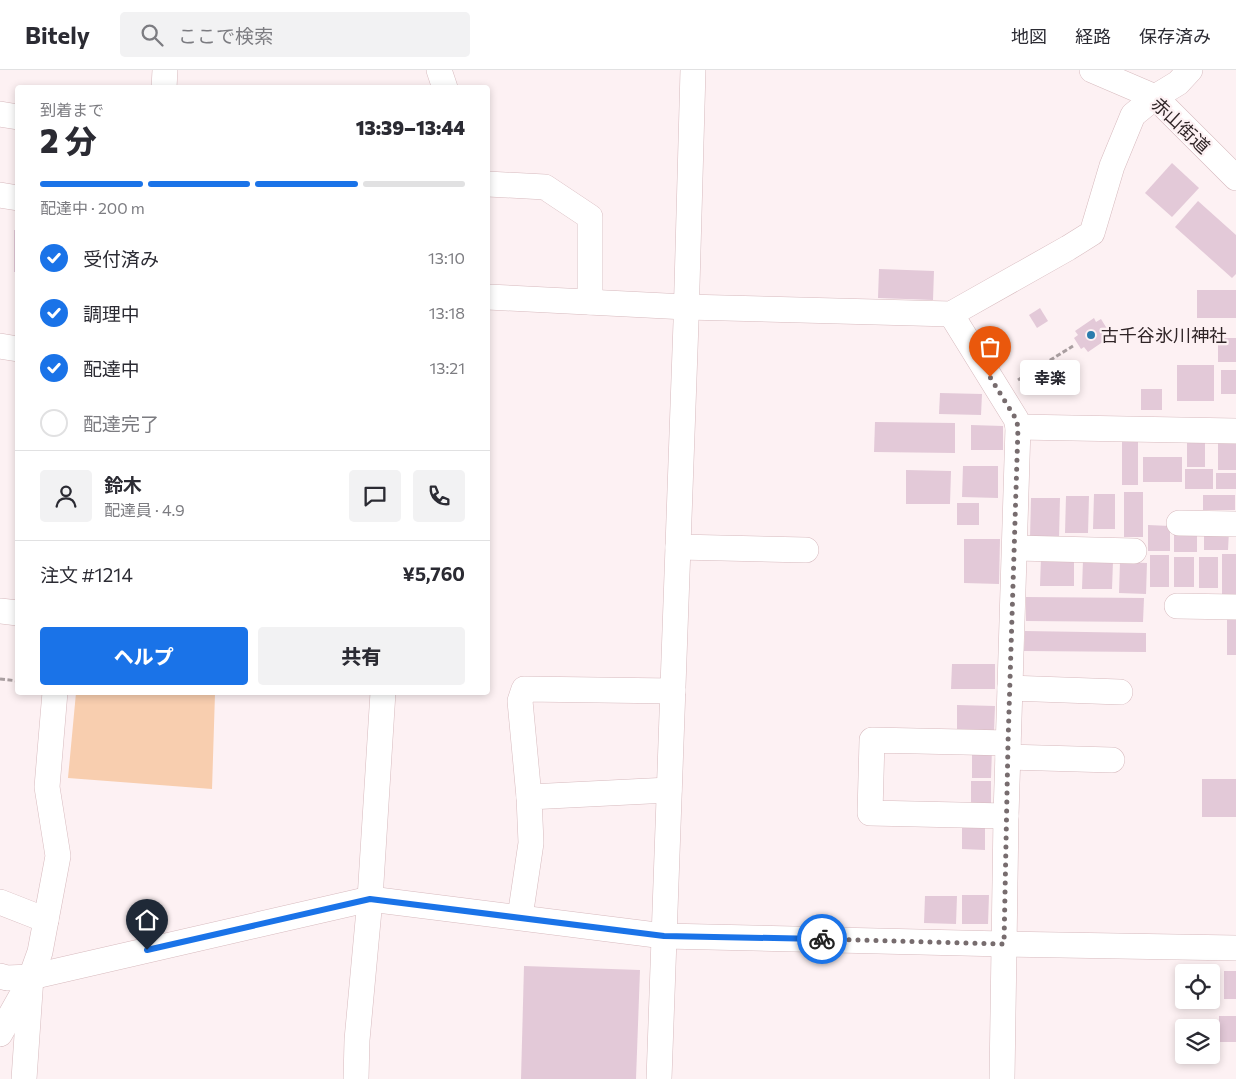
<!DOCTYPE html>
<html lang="ja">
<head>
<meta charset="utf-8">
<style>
  body { margin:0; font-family:Commissioner,"Noto Sans JP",sans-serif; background:#f2f2f3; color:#2b2b33; height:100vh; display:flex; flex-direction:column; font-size:19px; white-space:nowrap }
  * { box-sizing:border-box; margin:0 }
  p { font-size:16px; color:#7c7c81 }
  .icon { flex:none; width:28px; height:28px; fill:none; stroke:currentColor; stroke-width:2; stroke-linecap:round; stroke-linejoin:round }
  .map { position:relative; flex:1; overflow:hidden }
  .drawer { position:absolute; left:15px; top:15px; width:475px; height:610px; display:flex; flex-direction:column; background:#fff; border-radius:5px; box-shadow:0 2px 8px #0003 }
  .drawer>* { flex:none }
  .controls { position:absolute; left:1175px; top:894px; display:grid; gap:10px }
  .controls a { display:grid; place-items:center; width:45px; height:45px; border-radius:5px; background:#fff; box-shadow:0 2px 8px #0003; font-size:25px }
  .pin { position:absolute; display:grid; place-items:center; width:42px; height:42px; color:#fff; margin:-51px -21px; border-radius:50% 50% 50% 0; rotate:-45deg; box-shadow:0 0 5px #0007 }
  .pin .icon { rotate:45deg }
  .courier { position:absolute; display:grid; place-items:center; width:50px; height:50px; margin:-25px; border:4px solid #1a73e8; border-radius:50%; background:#fff; color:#222; box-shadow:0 1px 6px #0007 }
  .bubble { position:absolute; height:35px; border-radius:5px; background:#fff; box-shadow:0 2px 8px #0003; font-size:16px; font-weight:800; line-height:35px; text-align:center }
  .head em { font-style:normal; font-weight:800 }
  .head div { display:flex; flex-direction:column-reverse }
  .head { display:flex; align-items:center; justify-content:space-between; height:85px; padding:0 25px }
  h1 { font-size:32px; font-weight:800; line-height:38px }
  .bar { display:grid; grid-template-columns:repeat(4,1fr); gap:8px 5px; align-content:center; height:60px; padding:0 25px }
  .bar i { height:6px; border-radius:4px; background:#e1e1e2 }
  .bar .current { background:#1a73e8 }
  .bar p { grid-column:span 4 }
  .line { display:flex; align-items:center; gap:12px; padding:0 25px; border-top:1px solid #e1e1e2 }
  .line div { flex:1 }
  .round { display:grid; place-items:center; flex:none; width:52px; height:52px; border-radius:5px; background:#f2f2f3 }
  ol { padding:0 25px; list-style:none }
  li { display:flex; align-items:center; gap:15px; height:55px }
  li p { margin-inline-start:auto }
  li .icon { padding:5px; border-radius:50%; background:#1a73e8; color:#fff; stroke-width:4 }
  li:last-child { color:#7c7c81 }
  li i { width:28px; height:28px; border:2px solid #e1e1e2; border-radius:50% }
  .primary-button { display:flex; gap:10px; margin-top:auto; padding:10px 25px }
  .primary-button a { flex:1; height:58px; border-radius:5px; background:#1a73e8; color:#fff; font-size:20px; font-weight:800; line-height:58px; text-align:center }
  .primary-button a+a { background:#f2f2f3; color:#2b2b33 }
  header { display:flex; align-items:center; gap:30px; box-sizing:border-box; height:70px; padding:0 25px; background:#fff; border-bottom:1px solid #e1e1e2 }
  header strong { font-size:24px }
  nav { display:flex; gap:28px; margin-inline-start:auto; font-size:18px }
  .search { width:350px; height:45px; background:#f2f2f3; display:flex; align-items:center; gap:12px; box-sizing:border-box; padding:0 18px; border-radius:5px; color:#7c7c81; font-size:19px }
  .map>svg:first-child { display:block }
  .green { fill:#f8ceaf }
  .building { fill:#e3c9d8 }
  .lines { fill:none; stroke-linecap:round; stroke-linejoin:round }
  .minor-casing { stroke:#d7babe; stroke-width:26 }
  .path { stroke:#a99ea0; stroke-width:3; stroke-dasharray:5 2.5; stroke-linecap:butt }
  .minor { stroke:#fff; stroke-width:25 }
  .done { stroke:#776c6e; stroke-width:5; stroke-dasharray:0 9 }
  .route { stroke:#1a73e8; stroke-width:6 }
  .poi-dot { fill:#2b7cad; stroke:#fdf1f3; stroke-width:2 }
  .labels { text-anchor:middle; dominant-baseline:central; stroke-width:4.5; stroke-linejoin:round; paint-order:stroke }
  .street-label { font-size:18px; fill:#2f2426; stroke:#fdf1f3 }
  .poi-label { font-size:18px; fill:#2f2426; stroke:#fdf1f3; text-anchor:start }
</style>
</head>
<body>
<header>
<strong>Bitely</strong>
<div class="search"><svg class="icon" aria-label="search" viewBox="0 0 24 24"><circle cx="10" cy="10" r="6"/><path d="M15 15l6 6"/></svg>ここで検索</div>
<nav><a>地図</a><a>経路</a><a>保存済み</a></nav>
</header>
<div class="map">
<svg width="1236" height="1009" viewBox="0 0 1236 1009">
  <rect width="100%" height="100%" fill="#fdf1f3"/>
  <path class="green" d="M76,623H215L212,719L68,708Z"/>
  <g class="building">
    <path d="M1172,93L1199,118L1172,147L1145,123Z"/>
    <path d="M1198,131L1236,165V204L1232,208L1175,157Z"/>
    <rect x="14" y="160" width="4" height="42"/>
    <path d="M879,199L934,201L933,230L878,228Z"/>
    <rect x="1197" y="220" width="39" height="28"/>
    <path d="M1040,238L1048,251L1037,258L1029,245Z"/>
    <path d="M1094,248L1096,252L1101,249L1109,262L1104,266L1107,269L1088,282L1084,277L1081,279L1074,268L1078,265L1075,261Z"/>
    <rect x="1218" y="268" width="18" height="24"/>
    <rect x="1177" y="295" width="37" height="36"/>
    <rect x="1221" y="300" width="15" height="24"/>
    <rect x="1141" y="319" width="21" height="21"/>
    <path d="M940,323L982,324L981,345L939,344Z"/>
    <path d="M875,352L955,353V383L874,382Z"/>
    <path d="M971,355L1003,356V380H971Z"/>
    <rect x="1187" y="368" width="18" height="29"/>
    <rect x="1122" y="371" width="16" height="44"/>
    <rect x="1218" y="372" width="18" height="28"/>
    <rect x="1143" y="387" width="39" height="25"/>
    <path d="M963,396H998V428L962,427Z"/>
    <rect x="1185" y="399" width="28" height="20"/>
    <path d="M906,400L951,401L950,434H906Z"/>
    <rect x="1216" y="403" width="20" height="16"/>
    <rect x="1124" y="422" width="19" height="45"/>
    <path d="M1094,424H1115V459H1093Z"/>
    <rect x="1203" y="425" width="32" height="15"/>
    <path d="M1066,426H1089L1088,463H1065Z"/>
    <path d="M1031,428H1060L1059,468H1030Z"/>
    <rect x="957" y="433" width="22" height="22"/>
    <path d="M1148,455L1170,456V481H1148Z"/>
    <rect x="1174" y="459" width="23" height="23"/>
    <path d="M1204,461H1229L1228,480H1204Z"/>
    <path d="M964,469H1000L999,514L964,513Z"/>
    <rect x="1222" y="484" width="14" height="42"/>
    <rect x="1150" y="485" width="19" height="32"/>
    <path d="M1041,487L1074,488V516H1040Z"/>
    <rect x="1174" y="487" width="20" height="30"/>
    <rect x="1199" y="487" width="19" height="31"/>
    <path d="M1083,490L1113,491L1112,519H1082Z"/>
    <path d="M1120,492L1147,493L1146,524L1119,523Z"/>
    <path d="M1026,527L1144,528L1143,552L1026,551Z"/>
    <rect x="1227" y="546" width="9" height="39"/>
    <path d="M1025,561L1146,563V582L1024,581Z"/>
    <path d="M952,594H995V619H951Z"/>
    <path d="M957,635L995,636L994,662L957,661Z"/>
    <path d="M972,679H992L991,708H972Z"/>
    <rect x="1202" y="709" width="34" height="38"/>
    <rect x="971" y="711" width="20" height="26"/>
    <path d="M962,754H985V780L962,779Z"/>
    <path d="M962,825H989L988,854H962Z"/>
    <path d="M925,826H957L956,854L924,853Z"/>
    <path d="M524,896L640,900L636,1009H521Z"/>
    <rect x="1224" y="901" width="12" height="28"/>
    <rect x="1219" y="946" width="17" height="26"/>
  </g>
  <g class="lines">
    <defs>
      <g id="minor">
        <path d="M439,0L445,18"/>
        <path d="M1092,0L1155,27L1236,108"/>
        <path d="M164,18L165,0"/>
        <path d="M0,44L18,47"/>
        <path d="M488,114L545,117L590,147V232"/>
        <path d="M0,125L18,128"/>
        <path d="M488,227L686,237L951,244L1068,178L1092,163L1112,96L1133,45L1155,27L1178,13L1190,0"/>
        <path d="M951,244L1016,349L1018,357L1236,361"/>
        <path d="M0,276L18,279"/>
        <path d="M1179,453L1236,454"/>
        <path d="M678,477L806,480"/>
        <path d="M1015,478L1134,481"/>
        <path d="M1177,536L1236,537"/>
        <path d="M0,541L18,543"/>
        <path d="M1010,618L1120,622"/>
        <path d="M1008,687L1112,690"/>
        <path d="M529,727L520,631L524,619L673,621"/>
        <path d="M1006,746L870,743L872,670L1008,673"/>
        <path d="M0,832L46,850"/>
        <path d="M520,847L531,773L529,727L669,720"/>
        <path d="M0,906L7,908L31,907L370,829L664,866L1004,874L1236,878"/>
        <path d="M0,964L28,914"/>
        <path d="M24,1009L31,907L40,882L58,786L47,717L55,622"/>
        <path d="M356,1009L357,970L370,829L383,622"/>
        <path d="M659,1009L686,252L693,0"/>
        <path d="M1002,1009L1006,746L1018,357"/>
      </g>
    </defs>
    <use href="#minor" class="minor-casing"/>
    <g class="path">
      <path d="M1018,310L1073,276"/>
      <path d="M0,609L18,611"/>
    </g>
    <use href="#minor" class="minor"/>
  </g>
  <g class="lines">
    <path class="done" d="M822,869L1004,874L1008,673L1018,357L1016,349L990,307"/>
    <path class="route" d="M147,880L370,829L664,866L822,869"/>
  </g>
  <circle class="poi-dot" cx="1091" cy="265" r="5"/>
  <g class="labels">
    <g class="street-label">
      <text transform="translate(1181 55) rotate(43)">赤山街道</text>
    </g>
    <g class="poi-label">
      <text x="1101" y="265">古千谷氷川神社</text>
    </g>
  </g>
</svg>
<div class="controls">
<a><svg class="icon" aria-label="locate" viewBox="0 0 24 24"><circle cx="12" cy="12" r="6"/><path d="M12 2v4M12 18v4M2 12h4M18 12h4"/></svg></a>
<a><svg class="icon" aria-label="layers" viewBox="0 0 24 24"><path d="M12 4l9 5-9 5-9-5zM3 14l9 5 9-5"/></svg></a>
</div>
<div class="pin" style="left:990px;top:307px;background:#ea580c"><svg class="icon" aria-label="bag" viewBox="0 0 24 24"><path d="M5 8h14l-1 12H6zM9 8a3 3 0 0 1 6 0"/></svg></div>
<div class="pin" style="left:147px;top:880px;background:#1f2937"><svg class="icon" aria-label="home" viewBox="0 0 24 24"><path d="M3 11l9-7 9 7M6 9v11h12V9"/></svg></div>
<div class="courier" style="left:822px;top:869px"><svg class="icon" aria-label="bike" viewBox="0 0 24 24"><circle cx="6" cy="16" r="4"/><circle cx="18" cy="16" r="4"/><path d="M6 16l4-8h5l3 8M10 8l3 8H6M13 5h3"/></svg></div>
<div class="bubble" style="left:1020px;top:290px;width:60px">幸楽</div>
<section class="drawer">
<div class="head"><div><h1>2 分</h1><p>到着まで</p></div><em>13:39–13:44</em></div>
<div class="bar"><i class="current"></i><i class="current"></i><i class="current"></i><i></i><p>配達中 · 200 m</p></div>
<ol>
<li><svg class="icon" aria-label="check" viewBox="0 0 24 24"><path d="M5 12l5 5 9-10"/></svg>受付済み<p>13:10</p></li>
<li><svg class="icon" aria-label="check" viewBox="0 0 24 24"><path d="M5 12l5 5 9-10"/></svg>調理中<p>13:18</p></li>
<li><svg class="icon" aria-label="check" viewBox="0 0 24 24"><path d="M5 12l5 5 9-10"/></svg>配達中<p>13:21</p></li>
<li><i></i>配達完了</li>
</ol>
<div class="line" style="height:90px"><a class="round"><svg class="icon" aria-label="person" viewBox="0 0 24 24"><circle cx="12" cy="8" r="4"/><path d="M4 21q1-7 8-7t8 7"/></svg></a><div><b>鈴木</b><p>配達員 · 4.9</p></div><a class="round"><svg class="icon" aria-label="chat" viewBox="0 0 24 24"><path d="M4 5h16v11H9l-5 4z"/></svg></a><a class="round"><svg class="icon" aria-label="phone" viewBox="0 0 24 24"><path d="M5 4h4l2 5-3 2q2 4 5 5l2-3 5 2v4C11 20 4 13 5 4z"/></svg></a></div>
<div class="line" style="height:65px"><div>注文 #1214</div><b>¥5,760</b></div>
<div class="primary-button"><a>ヘルプ</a><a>共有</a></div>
</section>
</div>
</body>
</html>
